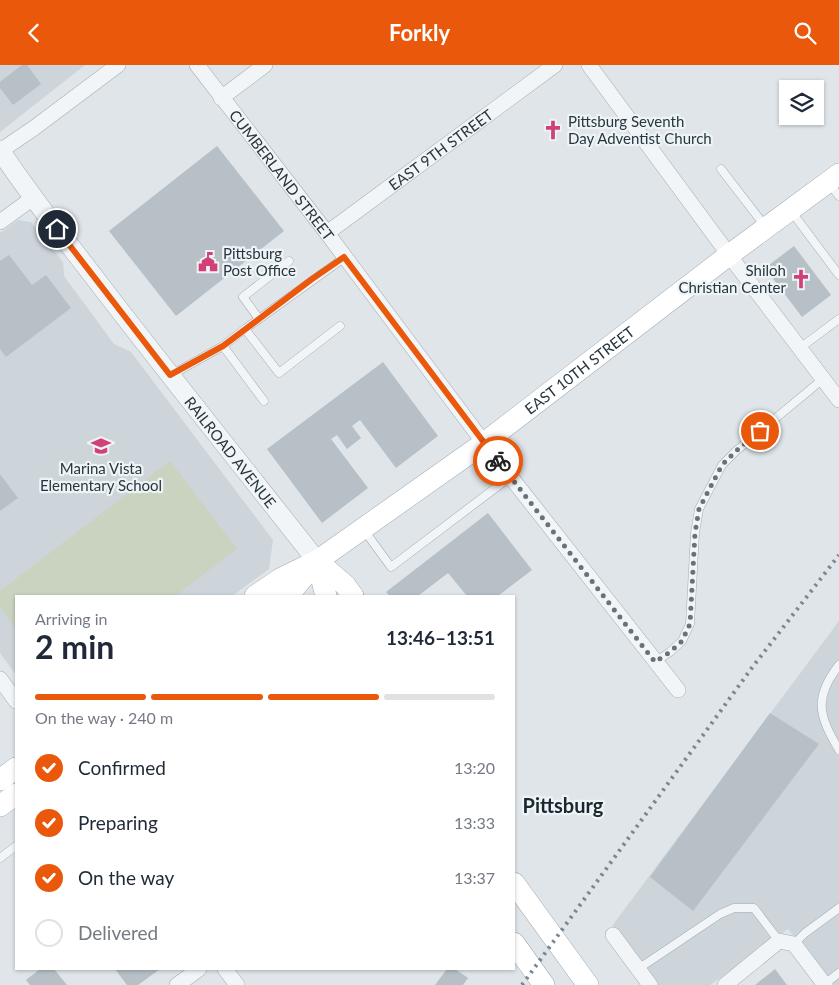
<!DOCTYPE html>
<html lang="en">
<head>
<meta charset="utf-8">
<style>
  body { margin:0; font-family:Lato,sans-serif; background:#f2f2f3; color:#1f2937; height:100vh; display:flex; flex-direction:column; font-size:19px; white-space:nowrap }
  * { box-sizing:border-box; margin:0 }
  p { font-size:16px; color:#747a83 }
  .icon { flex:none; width:28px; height:28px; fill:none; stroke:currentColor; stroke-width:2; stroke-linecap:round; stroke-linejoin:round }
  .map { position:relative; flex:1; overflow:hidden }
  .side { position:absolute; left:15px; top:530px; width:500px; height:375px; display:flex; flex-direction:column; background:#fff; border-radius:0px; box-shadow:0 1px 4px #0004 }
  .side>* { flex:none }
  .buttons { position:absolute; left:779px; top:15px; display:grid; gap:10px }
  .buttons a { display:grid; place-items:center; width:45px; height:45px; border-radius:0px; background:#fff; box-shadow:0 1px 4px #0004; font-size:25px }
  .pin { position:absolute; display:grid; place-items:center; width:42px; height:42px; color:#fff; margin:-21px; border:2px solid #fff; border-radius:50%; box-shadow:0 1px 5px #0007 }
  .courier { position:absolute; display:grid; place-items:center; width:50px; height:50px; margin:-25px; border:4px solid #ea580c; border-radius:50%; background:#fff; color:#222; box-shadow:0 1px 6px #0007 }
  .summary em { font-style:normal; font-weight:700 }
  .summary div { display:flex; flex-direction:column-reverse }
  .summary { display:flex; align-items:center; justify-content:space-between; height:85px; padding:0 20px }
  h1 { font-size:32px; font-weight:700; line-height:38px }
  .bar { display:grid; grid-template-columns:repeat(4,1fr); gap:8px 5px; align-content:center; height:60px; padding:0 20px }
  .bar i { height:6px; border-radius:4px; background:#e0e1e3 }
  .bar .current { background:#ea580c }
  .bar p { grid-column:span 4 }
  ol { padding:0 20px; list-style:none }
  li { display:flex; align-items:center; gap:15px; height:55px }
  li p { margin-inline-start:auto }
  li .icon { padding:5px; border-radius:50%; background:#ea580c; color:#fff; stroke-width:4 }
  li:last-child { color:#747a83 }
  li i { width:28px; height:28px; border:2px solid #e0e1e3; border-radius:50% }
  header { display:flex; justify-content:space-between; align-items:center; height:65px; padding:0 20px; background:#ea580c; color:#fff; font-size:22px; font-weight:700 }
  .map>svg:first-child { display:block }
  .built { fill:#cdd5db }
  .green { fill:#c9d3c0 }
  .building { fill:#b6c0c6 }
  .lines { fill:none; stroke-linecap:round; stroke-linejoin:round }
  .service-casing { stroke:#a4adb3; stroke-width:9 }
  .minor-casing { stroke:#a4adb3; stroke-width:16 }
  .tertiary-casing { stroke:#a4adb3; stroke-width:20 }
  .secondary-casing { stroke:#a4adb3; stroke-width:22 }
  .service { stroke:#f2f5f7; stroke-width:8 }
  .minor { stroke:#f2f5f7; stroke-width:15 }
  .tertiary { stroke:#f2f5f7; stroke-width:19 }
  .secondary { stroke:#fff; stroke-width:21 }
  .rail { stroke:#788893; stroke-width:4; stroke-dasharray:2.5 5; stroke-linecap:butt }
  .done { stroke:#67737b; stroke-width:5; stroke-dasharray:0 9 }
  .route { stroke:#ea580c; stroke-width:6 }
  .labels { text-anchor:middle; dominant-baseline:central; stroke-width:4.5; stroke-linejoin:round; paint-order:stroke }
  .poi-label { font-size:15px; fill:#273640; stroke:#eef4f6; text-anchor:start }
  .street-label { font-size:15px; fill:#273640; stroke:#eef4f6 }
  .district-label { font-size:20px; font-weight:bold; fill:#1a2731; stroke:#eef4f6 }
</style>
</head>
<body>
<header><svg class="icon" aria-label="back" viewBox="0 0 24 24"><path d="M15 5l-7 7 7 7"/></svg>Forkly<svg class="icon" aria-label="search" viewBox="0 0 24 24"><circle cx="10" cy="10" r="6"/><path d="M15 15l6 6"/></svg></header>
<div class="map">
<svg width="839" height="920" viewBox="0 0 839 920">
  <rect width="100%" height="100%" fill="#dfe5e9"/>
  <g class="built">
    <path d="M0,0H85L0,67Z"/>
    <path d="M18,155L31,157L63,197L64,211L114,279L131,287L273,475L269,504L232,531H16V610L0,588V168Z"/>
    <path d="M839,556V920H833L788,864L710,920H657L612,861Z"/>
  </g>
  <path class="green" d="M170,396L237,484L175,531H16V564L0,542V526Z"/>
  <g class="building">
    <path d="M22,0H27L41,19L13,40L0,23V17Z"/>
    <path d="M217,81L284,166L176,251L109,166Z"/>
    <path d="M794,181L831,230L802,252L765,203Z"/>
    <path d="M9,190L32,220L46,210L71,243L6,292L0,284V196Z"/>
    <path d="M383,297L438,371L396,403L360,355L352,361L361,373L347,384L337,370L331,374L368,423L322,458L267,384Z"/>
    <path d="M0,409L18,433L0,446Z"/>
    <path d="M488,448L532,505L498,531H467L448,508L418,531H390L386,527Z"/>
    <path d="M770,648L819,679L693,846L650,812Z"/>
    <path d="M40,904H54L67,920H30L26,915Z"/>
    <path d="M115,904H160L138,920H127Z"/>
    <path d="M447,904H455L468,913L463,920H435Z"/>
    <path d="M775,904L787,920H755Z"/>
  </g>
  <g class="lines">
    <defs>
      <g id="service">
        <path d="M721,104L765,161"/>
        <path d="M829,118L839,131"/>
        <path d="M791,146L839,210"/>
        <path d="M289,196L243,232L259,254L245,264L279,308L340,261"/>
        <path d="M259,254L345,192"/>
        <path d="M245,264L223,281L264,336"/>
        <path d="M800,283L839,254"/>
        <path d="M171,310L223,281"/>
        <path d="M364,465L391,502L510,412"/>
        <path d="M655,597L670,587L682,576L690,559L695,468L699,444L722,400L736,386L823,314"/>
        <path d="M839,600C813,633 819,651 839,685"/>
        <path d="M0,793L16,781"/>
        <path d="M794,879L805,868L839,843"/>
        <path d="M638,904L720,849L734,843H754L779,876"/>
        <path d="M825,919L839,908"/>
      </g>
      <g id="minor">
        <path id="s1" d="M197,0L327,168L484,378L678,625"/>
        <path d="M589,0L729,190L839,335"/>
        <path d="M221,33L265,0"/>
        <path d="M0,86L34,63L118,0"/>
        <path d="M0,157L33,133"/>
        <path id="s2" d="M327,168L555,0"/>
        <path d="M0,614L16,636"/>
        <path d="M613,870L650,920"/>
        <path d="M225,904L237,920"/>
        <path d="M177,920L199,904"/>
        <path d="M725,920L779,876L794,879L825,920"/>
      </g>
      <g id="tertiary">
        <path id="s3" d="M0,85C32,134 69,179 104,225C174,316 246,406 317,496"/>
      </g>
      <g id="secondary">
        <path d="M317,496L345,520L353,531"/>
        <path d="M317,496L326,531"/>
        <path id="s4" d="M255,531L280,514L317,496L484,378L729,190L839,109"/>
        <path d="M285,531L291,527L312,502"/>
        <path d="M0,715L16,703"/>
        <path d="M0,741L16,729"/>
        <path d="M514,818L588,920"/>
        <path d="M514,878L544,920"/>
      </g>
    </defs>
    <use href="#service" class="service-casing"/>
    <use href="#minor" class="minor-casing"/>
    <use href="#tertiary" class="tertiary-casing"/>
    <use href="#secondary" class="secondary-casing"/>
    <use href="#service" class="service"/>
    <use href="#minor" class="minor"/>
    <use href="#tertiary" class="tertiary"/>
    <use href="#secondary" class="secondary"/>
    <path class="rail" d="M522,920L751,604L839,490"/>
  </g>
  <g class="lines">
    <path class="done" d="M498,396L655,597L670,587L682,576L690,559L695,468L699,444L722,400L736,386L760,366"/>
    <path class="route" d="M57,164L170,310L223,281L312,214L344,192L498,396"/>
  </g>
  <defs>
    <symbol id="church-bare" viewBox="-9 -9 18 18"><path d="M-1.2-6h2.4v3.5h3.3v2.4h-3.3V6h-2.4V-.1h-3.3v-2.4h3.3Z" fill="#d14179" stroke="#eef4f6" stroke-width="2.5" paint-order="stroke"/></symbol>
    <symbol id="civic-bare" viewBox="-9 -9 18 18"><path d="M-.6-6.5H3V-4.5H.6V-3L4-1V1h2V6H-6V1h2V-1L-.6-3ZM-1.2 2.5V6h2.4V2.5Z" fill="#d14179" stroke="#eef4f6" stroke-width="2.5" paint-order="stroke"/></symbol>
    <symbol id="school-bare" viewBox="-9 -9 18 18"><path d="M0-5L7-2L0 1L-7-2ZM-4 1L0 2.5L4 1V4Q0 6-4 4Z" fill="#d14179" stroke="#eef4f6" stroke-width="2.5" paint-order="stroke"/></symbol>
  </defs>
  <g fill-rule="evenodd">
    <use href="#church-bare" x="539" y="51" width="28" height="28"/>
    <use href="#civic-bare" x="194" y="183" width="28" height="28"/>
    <use href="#church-bare" x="787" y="200" width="28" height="28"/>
    <use href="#school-bare" x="87" y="367" width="28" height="28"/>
  </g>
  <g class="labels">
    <g class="poi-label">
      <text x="568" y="56">Pittsburg Seventh<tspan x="568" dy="17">Day Adventist Church</tspan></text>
      <text x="223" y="188">Pittsburg<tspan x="223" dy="17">Post Office</tspan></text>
      <text x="786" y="205" text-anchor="end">Shiloh<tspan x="786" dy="17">Christian Center</tspan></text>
      <text x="101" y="403" text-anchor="middle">Marina Vista<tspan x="101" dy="17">Elementary School</tspan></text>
    </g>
    <g class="street-label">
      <text stroke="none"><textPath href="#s2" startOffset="141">EAST 9TH STREET</textPath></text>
      <text stroke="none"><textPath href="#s1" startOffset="139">CUMBERLAND STREET</textPath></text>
      <text stroke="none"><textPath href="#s4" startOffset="396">EAST 10TH STREET</textPath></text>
      <text stroke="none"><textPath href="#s3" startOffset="380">RAILROAD AVENUE</textPath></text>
    </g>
    <g class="district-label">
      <text x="563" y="740">Pittsburg</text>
    </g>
  </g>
</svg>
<div class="buttons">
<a><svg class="icon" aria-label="layers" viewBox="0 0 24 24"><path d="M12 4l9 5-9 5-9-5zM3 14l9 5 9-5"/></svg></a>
</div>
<div class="pin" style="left:760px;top:366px;background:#ea580c"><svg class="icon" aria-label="bag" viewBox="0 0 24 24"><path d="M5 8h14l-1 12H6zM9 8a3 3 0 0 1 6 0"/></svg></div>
<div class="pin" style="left:57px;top:164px;background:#1f2937"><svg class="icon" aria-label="home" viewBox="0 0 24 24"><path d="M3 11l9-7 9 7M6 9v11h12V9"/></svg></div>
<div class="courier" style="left:498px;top:396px"><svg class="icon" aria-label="bike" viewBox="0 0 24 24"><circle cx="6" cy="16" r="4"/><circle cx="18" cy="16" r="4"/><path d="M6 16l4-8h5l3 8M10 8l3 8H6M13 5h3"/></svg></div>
<section class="side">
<div class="summary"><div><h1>2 min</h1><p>Arriving in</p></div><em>13:46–13:51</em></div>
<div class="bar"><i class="current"></i><i class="current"></i><i class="current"></i><i></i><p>On the way · 240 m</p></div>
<ol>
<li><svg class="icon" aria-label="check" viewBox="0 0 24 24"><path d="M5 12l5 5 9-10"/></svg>Confirmed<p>13:20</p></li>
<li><svg class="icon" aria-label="check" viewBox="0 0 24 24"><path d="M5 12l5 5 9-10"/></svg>Preparing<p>13:33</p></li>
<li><svg class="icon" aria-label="check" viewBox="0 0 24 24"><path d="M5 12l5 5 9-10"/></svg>On the way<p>13:37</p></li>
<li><i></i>Delivered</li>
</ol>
</section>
</div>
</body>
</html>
